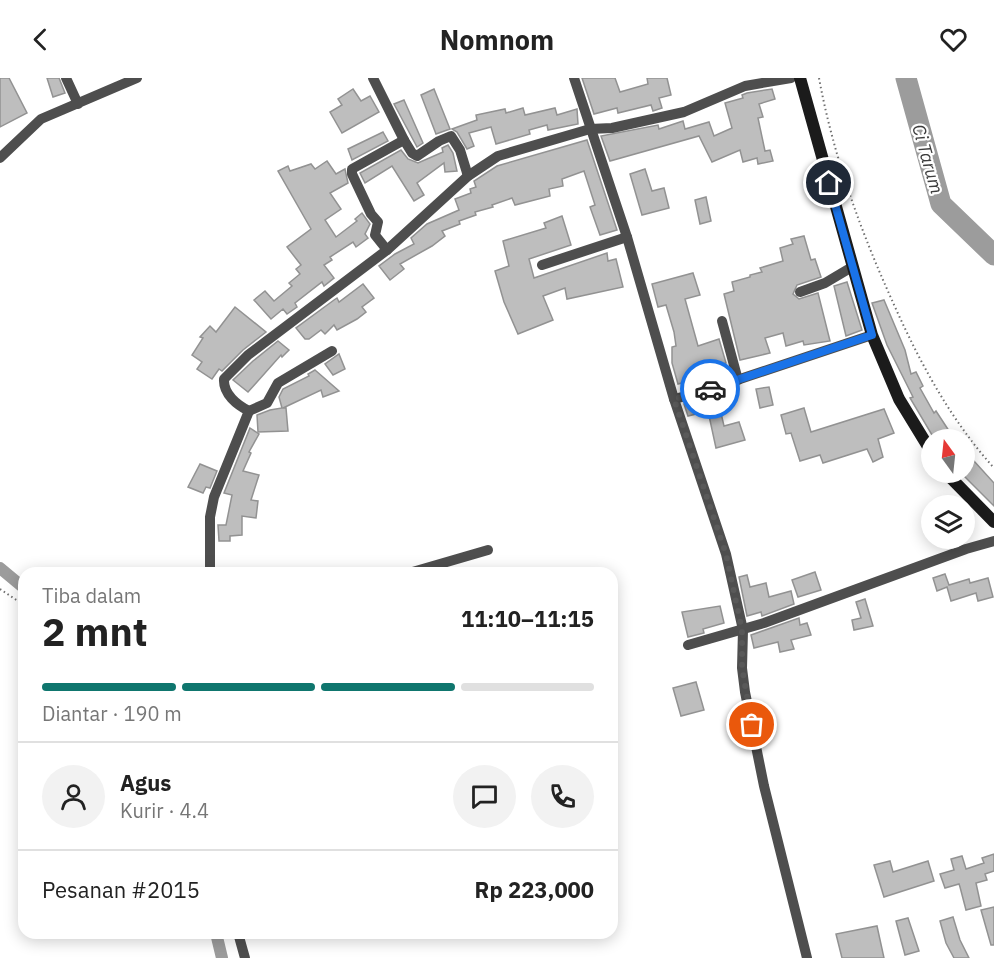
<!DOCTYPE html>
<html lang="id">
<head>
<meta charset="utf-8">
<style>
  body { margin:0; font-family:"IBM Plex Sans",sans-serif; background:#f2f2f2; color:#222; height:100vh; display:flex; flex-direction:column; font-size:22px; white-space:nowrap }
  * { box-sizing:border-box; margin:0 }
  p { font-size:20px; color:#767676 }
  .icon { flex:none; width:33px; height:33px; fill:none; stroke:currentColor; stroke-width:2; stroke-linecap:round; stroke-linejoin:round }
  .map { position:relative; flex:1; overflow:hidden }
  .panel { position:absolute; left:18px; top:489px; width:600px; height:372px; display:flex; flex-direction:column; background:#fff; border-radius:18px; box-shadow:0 3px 15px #0003 }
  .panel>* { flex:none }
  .needle { width:39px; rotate:345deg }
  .buttons { position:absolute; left:921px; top:351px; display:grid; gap:12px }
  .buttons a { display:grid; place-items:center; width:54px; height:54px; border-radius:50%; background:#fff; box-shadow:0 3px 15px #0003; font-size:30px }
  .pin { position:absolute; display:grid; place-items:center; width:51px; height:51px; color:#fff; margin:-26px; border:3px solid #fff; border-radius:50%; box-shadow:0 2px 6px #0007 }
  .courier { position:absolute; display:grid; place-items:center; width:60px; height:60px; margin:-30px; border:4px solid #1a73e8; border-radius:50%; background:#fff; color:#222; box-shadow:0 2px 8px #0007 }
  .headline em { font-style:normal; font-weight:800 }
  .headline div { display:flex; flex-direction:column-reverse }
  .headline { display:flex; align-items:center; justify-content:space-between; height:102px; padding:0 24px }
  h1 { font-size:39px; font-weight:800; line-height:45px }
  .bar { display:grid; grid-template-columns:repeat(4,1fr); gap:9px 6px; align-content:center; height:72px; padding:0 24px }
  .bar i { height:8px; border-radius:4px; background:#e0e0e0 }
  .bar .on { background:#0f766e }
  .bar p { grid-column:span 4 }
  .line { display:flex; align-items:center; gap:15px; padding:0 24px; border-top:2px solid #e0e0e0 }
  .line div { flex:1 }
  .round { display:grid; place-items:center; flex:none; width:63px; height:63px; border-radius:32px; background:#f2f2f2 }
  header { display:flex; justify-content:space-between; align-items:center; height:78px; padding:0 24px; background:#fff; font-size:27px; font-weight:800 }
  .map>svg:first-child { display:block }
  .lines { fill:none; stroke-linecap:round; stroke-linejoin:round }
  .canal { stroke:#9c9c9c; stroke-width:12 }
  .river { stroke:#9c9c9c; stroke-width:21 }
  .building { fill:#bebebe; stroke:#929292; stroke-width:1.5 }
  .path { stroke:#707070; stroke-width:2; stroke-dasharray:1.5 3; stroke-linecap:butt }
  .street { stroke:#4e4e4e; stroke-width:10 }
  .secondary { stroke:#1b1b1b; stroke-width:12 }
  .done { stroke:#595959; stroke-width:6; stroke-dasharray:0 10.8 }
  .route { stroke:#1a73e8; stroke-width:8 }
  .labels { text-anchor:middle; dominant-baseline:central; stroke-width:4.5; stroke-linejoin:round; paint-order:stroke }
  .water-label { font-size:18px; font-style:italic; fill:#3d3d3d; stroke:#fff }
</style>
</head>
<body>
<header><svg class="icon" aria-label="back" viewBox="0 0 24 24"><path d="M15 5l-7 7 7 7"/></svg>Nomnom<svg class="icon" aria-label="heart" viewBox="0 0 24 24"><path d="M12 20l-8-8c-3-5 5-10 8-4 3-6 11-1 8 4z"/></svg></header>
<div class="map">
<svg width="994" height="880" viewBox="0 0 994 880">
  <rect width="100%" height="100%" fill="#fff"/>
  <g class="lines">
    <g class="canal">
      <path d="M0,490L24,510"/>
      <path d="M216,855L222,880"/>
    </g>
    <path class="river" d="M906,0L941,126L994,177"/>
  </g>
  <g class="building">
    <path d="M0,0H9L27,35L0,49Z"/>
    <path d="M47,0H59L65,15L53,19Z"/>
    <path d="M582,0H615L620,14L648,6L647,0H667L671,17L659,20L662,30L653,33L651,27L618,35L617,30L594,36Z"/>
    <path d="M353,11L361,23L370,18L379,34L342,55L330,34L342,27L338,21Z"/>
    <path d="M434,11L450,51L436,56L421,17Z"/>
    <path d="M772,11L775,21L759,26L763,39L758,40L765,73L770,72L773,83L758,86L757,80L743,84L740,72L712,84L699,58L610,83L601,58L658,47L659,51L683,43L685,51L709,44L714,58L732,50L725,25L743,20L742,17L747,15Z"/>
    <path d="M404,22L423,65L417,69L394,26Z"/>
    <path d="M523,30L525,37L555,30L557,37L577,31L578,46L548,52L547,47L529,52L530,56L496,66L491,49L469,55L474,68L467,71L457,54L452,51L477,42L476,37L505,31L506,35Z"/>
    <path d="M383,54L388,63L352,82L348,71Z"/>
    <path d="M587,62L617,152L600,157L590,129L595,127L584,93L562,101L563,108L549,111L550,118L515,127L512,120L492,127L493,129L475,134L476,137L459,143L460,146L442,153L445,158L432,168L400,186L404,191L390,202L379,188L395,176L414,166L411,160L427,146L459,132L455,121L471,115L470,111L476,109L474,103L497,88Z"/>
    <path d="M448,67L453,75L457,93L445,94L444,85L417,105L424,117L414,123L392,88L365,105L360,95L401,72L408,81L418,85L443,74L442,70Z"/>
    <path d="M327,83L336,96L345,91L348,105L330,115L341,131L325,142L336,159L357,143L355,141L362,135L370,146L365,156L368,160L356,169L353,164L330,179L332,182L324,187L334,200L324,208L322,204L295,225L297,229L287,236L283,231L271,241L254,222L265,213L274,223L292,208L289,205L300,196L296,191L301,187L287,169L311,151L278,93L288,88L290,93L311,86L315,91Z"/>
    <path d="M645,91L652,113L664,110L669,130L642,137L630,96Z"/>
    <path d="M706,119L711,143L700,146L695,122Z"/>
    <path d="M562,138L571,167L529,181L534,200L607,175L608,183L616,181L623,209L567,221L565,210L543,218L553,242L518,256L504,224L495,193L509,188L503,163L546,150L544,145Z"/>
    <path d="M804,158L811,182L815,181L821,199L797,207L793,216L799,221L818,215L830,263L804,267L803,263L786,268L783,255L765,260L770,275L740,282L724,216L734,213L732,204L750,199V197L762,194L760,190L783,183L780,170L793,166L791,161Z"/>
    <path d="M693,195L700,217L685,221L698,268L719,261L726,285L715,288L718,300L709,303L708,298L678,306L672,285V269L676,268L674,254L666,227L658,229L652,206Z"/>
    <path d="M847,204L862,252L846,258L834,208Z"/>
    <path d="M363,206L374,220L362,229L366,234L357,241L337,252L334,247L325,256L321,252L309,261H305L296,250L334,222L337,220L339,224Z"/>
    <path d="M884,222L905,272L911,296L916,294L923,308L920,310L934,335L936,333L955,362H935L910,320L913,319L887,267L872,225Z"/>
    <path d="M235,229L266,254L243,272L222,293L219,291L212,301L197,291L202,284L192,277L203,260L200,259L210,248L216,254Z"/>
    <path d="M278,263L289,272L282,279L281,277L248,314L233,302L253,283Z"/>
    <path d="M339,276L345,291L333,297L325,286Z"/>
    <path d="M315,292L339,313L323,319L321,312L283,330H286L288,353L258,354L257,337L270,332L282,330L279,319L283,311L309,298L308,296Z"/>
    <path d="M769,309L773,327L760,330L756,311Z"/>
    <path d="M717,318L724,348L739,344L745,362L716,370L708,333L688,338L684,326Z"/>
    <path d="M804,330L811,354L884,331L894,355L878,361L883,379L873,384L867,371L823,385L820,377L800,383L791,355L786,356L781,337Z"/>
    <path d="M250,350L259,356L249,374L251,375L243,393L259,397L251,422L258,423L256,440L242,438V457L230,458V463H219L218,447H226L232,417L224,415Z"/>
    <path d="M964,372L994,405V428L964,398Z"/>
    <path d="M200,386L217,393L210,410L206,409L203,415L188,409Z"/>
    <path d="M815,494L821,512L798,519L792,502Z"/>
    <path d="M945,496L949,507L969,501L970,505L988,500L993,519L978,523L976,515L951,523L947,509L937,513L933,500Z"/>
    <path d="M747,497L750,509L766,505L769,519L791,513L794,526L762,538L761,534L747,538L739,499Z"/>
    <path d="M865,521L873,548L854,552L852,542L861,540L856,524Z"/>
    <path d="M720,528L724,545L703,551L704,555L688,559L682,534Z"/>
    <path d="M799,540L800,547L807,545L811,557L791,562L794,571L780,574L778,564L754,570L751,557Z"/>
    <path d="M696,604L704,632L681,638L673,610Z"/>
    <path d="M994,776V793L985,796L987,802L976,805L981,828L966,832L960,809L959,806L945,810L940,796L954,792L951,781L962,778L966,791L984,785L982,780Z"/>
    <path d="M890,783L893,794L928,783L934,803L884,819L874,787Z"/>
    <path d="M994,829V867H991L981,832Z"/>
    <path d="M953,839L960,862L969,880H954L946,865L940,843Z"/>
    <path d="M908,840L919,873L905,877L896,843Z"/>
    <path d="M877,848L884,880H842L836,856Z"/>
  </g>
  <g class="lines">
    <g class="path">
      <path d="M819,0C833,76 859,149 891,220C918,281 949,340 994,390"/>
      <path d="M0,511L24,527"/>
    </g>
    <g class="street">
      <path d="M66,0L78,26"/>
      <path d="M373,0L404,62"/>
      <path d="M574,0L627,159L674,321L726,476L743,552L742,590L745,614L764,708L807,880"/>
      <path d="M0,80L41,41L137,0"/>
      <path d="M387,172L375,157L378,144L371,136L352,96V91L404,62L412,75L417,78L439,63L451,58L460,72L468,98"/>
      <path d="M542,187L627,159"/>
      <path d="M800,214L825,205L852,189"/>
      <path d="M722,243L738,302"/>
      <path d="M674,321L698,315L872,257"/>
      <path d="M249,333L267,325L278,305L332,273"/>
      <path d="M210,495V439L214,419L249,333C237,327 223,316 224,301L248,277L387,172L468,98L498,78L590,51L612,50L684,34L745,8L791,0"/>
      <path d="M409,495L488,472"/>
      <path d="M688,567L764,545L966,471L994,463"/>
      <path d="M238,855L245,880"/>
    </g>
    <g class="secondary">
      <path d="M800,0L872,257L899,321L932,375"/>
      <path d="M945,394L994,444"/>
    </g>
  </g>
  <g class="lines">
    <path class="done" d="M710,311L674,321L726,476L742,552V590L752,647"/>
    <path class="route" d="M710,311L872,257L829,105"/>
  </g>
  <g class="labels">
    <g class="water-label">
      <text transform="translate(928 81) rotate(74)">Ci Tarum</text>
    </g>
  </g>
</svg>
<div class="buttons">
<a><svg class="needle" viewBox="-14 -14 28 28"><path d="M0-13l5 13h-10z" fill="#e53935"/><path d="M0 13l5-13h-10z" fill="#767676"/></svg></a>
<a><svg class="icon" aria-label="layers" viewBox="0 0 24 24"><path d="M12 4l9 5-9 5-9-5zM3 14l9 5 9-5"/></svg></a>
</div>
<div class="pin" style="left:752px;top:647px;background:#ea580c"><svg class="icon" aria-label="bag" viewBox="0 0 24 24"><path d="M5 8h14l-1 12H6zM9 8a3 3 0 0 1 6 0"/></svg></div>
<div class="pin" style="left:829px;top:105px;background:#1f2937"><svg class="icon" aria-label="home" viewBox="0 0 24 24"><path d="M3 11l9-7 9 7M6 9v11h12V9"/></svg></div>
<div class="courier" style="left:710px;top:311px"><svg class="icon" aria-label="car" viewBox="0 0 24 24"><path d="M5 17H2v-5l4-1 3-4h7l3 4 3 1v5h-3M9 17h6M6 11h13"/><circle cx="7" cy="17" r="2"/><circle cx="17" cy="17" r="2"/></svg></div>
<section class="panel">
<div class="headline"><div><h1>2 mnt</h1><p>Tiba dalam</p></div><em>11:10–11:15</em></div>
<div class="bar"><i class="on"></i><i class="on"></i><i class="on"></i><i></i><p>Diantar · 190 m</p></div>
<div class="line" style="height:108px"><a class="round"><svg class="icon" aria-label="person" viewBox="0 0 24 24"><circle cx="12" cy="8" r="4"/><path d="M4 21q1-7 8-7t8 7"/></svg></a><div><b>Agus</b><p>Kurir · 4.4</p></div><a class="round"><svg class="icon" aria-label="chat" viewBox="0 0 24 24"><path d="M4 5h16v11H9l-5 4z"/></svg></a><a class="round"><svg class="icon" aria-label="phone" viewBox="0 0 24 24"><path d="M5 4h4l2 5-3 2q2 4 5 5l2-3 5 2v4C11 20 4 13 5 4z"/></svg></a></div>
<div class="line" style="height:78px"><div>Pesanan #2015</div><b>Rp 223,000</b></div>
</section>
</div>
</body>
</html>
